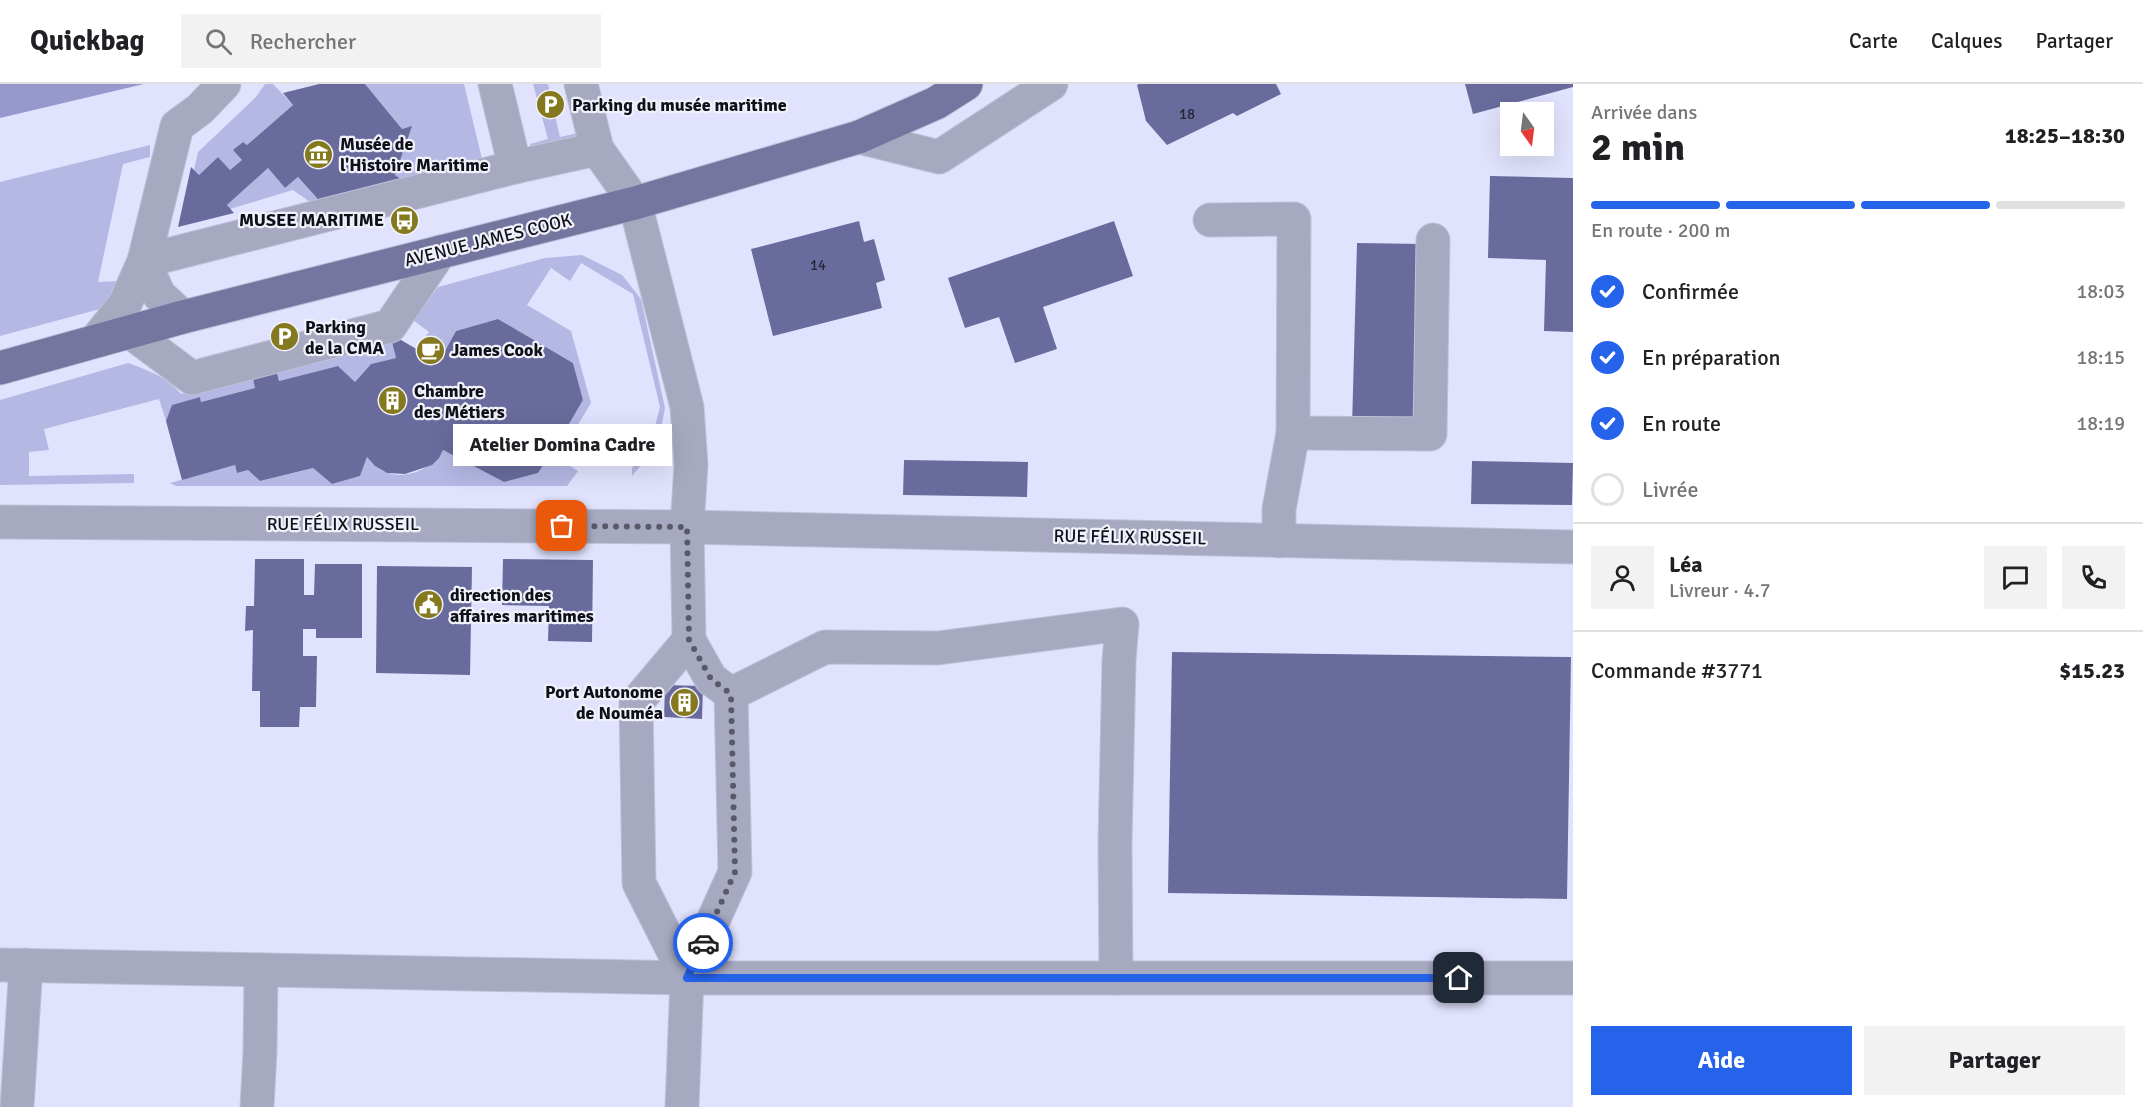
<!DOCTYPE html>
<html lang="fr">
<head>
<meta charset="utf-8">
<style>
  body { margin:0; font-family:Signika,sans-serif; background:#f2f2f2; color:#202124; height:100vh; display:flex; flex-direction:column; font-size:22px; white-space:nowrap }
  * { box-sizing:border-box; margin:0 }
  p { font-size:20px; color:#757577 }
  .icon { flex:none; width:33px; height:33px; fill:none; stroke:currentColor; stroke-width:2; stroke-linecap:round; stroke-linejoin:round }
  .map { position:relative; flex:1; overflow:hidden }
  .side { display:flex; flex-direction:column; background:#fff; width:570px }
  .side>* { flex:none }
  .needle { width:39px; rotate:166deg }
  .tools { position:absolute; left:1500px; top:18px; display:grid; gap:12px }
  .tools a { display:grid; place-items:center; width:54px; height:54px; border-radius:0px; background:#fff; box-shadow:0 6px 24px #0002; font-size:30px }
  .pin { position:absolute; display:grid; place-items:center; width:51px; height:51px; color:#fff; margin:-26px; border-radius:12px; box-shadow:0 3px 9px #0006 }
  .courier { position:absolute; display:grid; place-items:center; width:60px; height:60px; margin:-30px; border:4px solid #2563eb; border-radius:50%; background:#fff; color:#222; box-shadow:0 2px 8px #0007 }
  .bubble { position:absolute; height:42px; border-radius:0px; background:#fff; box-shadow:0 6px 24px #0002; font-size:20px; font-weight:700; line-height:42px; text-align:center }
  .overview em { font-style:normal; font-weight:700 }
  .overview div { display:flex; flex-direction:column-reverse }
  .overview { display:flex; align-items:center; justify-content:space-between; height:102px; padding:0 18px }
  h1 { font-size:39px; font-weight:700; line-height:45px }
  .bar { display:grid; grid-template-columns:repeat(4,1fr); gap:9px 6px; align-content:center; height:72px; padding:0 18px }
  .bar i { height:8px; border-radius:4px; background:#e0e0e0 }
  .bar .on { background:#2563eb }
  .bar p { grid-column:span 4 }
  .line { display:flex; align-items:center; gap:15px; padding:0 18px; border-top:2px solid #e0e0e0 }
  .line div { flex:1 }
  .round { display:grid; place-items:center; flex:none; width:63px; height:63px; border-radius:0px; background:#f2f2f2 }
  ol { padding:0 18px; list-style:none }
  li { display:flex; align-items:center; gap:18px; height:66px }
  li p { margin-inline-start:auto }
  li .icon { padding:6px; border-radius:50%; background:#2563eb; color:#fff; stroke-width:4 }
  li:last-child { color:#757577 }
  li i { width:33px; height:33px; border:3px solid #e0e0e0; border-radius:50% }
  .cta { display:flex; gap:12px; margin-top:auto; padding:12px 18px }
  .cta a { flex:1; height:69px; border-radius:0px; background:#2563eb; color:#fff; font-size:24px; font-weight:700; line-height:69px; text-align:center }
  .cta a+a { background:#f2f2f2; color:#202124 }
  header { display:flex; align-items:center; gap:36px; box-sizing:border-box; height:84px; padding:0 30px; background:#fff; border-bottom:2px solid #e0e0e0 }
  header strong { font-size:28px }
  nav { display:flex; gap:33px; margin-inline-start:auto; font-size:21px }
  .search { width:420px; height:54px; background:#f2f2f2; display:flex; align-items:center; gap:15px; box-sizing:border-box; padding:0 21px; border-radius:0px; color:#757577; font-size:22px }
  main { display:flex; flex:1; min-height:0 }
  .map>svg:first-child { display:block }
  .green { fill:#b5b8e3 }
  .water { fill:#9799cd }
  .building { fill:#696b9c }
  .lines { fill:none; stroke-linecap:round; stroke-linejoin:round }
  .minor-casing { stroke:#c0c1d9; stroke-width:35 }
  .major-casing { stroke:#c0c1d9; stroke-width:35 }
  .minor { stroke:#a7a9c1; stroke-width:33 }
  .major { stroke:#7476a0; stroke-width:33 }
  .done { stroke:#595a69; stroke-width:6; stroke-dasharray:0 10.8 }
  .route { stroke:#2563eb; stroke-width:8 }
  .labels { text-anchor:middle; dominant-baseline:central; stroke-width:4.5; stroke-linejoin:round; paint-order:stroke }
  .number-label { font-size:15px; fill:#26273a }
  .poi-label { font-size:18px; font-weight:bold; fill:#101019; stroke:#f1f1fc; text-anchor:start }
  .street-label { font-size:18px; fill:#101019; stroke:#f1f1fc }
</style>
</head>
<body>
<header>
<strong>Quickbag</strong>
<div class="search"><svg class="icon" aria-label="search" viewBox="0 0 24 24"><circle cx="10" cy="10" r="6"/><path d="M15 15l6 6"/></svg>Rechercher</div>
<nav><a>Carte</a><a>Calques</a><a>Partager</a></nav>
</header>
<main>
<div class="map">
<svg width="1573" height="1023" viewBox="0 0 1573 1023">
  <rect width="100%" height="100%" fill="#e1e3fe"/>
  <g class="green">
    <path d="M265,0H273L293,21L247,61L243,58L234,66L242,76L230,86L218,73L199,91L194,86L198,68L256,13Z"/>
    <path d="M365,0H464L483,79L408,100L395,91L411,43L402,45Z"/>
    <path d="M533,0H548L560,53L582,48L584,55L532,67L530,60L548,55Z"/>
    <path d="M150,61V73L123,80L98,198L120,197L111,222L0,252V98Z"/>
    <path d="M268,84L285,104L298,93L317,114V123L293,106L230,125L227,121Z"/>
    <path d="M582,171L622,191L641,215L665,324L658,361L632,392V384L651,357L660,323L633,210L581,179L570,197L551,184L527,221L571,247L591,319L558,374L578,387L567,402H176L170,399L235,381L237,389L248,386L260,397L313,384L332,400L360,392L367,373C372,379 378,385 385,388C405,397 434,384 443,366L504,398L538,389L562,352L583,316L573,279L498,235L456,247L441,276L418,262L429,248L413,236L438,203L545,174Z"/>
    <path d="M392,258L396,274L371,280L355,298L338,282L279,297L276,285Z"/>
    <path d="M128,279C148,286 167,293 181,310L252,291L255,304L201,318L200,313L173,321L166,337L159,315L44,345L49,366L29,368V392L134,390V399L0,401V316Z"/>
  </g>
  <path class="water" d="M0,0H144L0,34Z"/>
  <g class="building">
    <path d="M319,0H365L402,45L412,42L395,91L408,100L317,123V114L298,93L285,104L268,84L227,121L234,129L178,143L191,83L199,91L218,73L230,86L242,76L233,66L243,58L247,61L293,21L283,9Z"/>
    <path d="M1139,0H1276L1281,10L1237,32L1233,29L1167,61L1146,37L1137,1Z"/>
    <path d="M1465,0H1573V3L1473,30Z"/>
    <path d="M1490,92L1573,94V248L1544,247L1546,176L1488,174Z"/>
    <path d="M859,137L864,158L874,155L885,196L876,199L882,224L773,252L751,165Z"/>
    <path d="M1114,137L1133,192L1043,223L1057,265L1015,279L999,233L965,244L948,194Z"/>
    <path d="M1357,159L1423,160L1419,344L1352,343Z"/>
    <path d="M498,235L573,279L583,316L562,352L538,389L504,398L443,366L439,374L432,381L405,390L387,389L375,382L367,373L360,392L332,400L313,384L260,397L248,386L237,389L235,381L182,396L166,337L172,321L200,313L201,318L255,304L252,291L276,285L279,297L338,282L355,298L371,280L396,274L392,258L401,256L439,278L456,247Z"/>
    <path d="M904,376L1028,378L1027,413L903,411Z"/>
    <path d="M1472,377L1573,379L1572,421L1471,420Z"/>
    <path d="M255,475H304V511H314L315,480H362V554H316V545H303V572H317L316,623H300L299,643H260V607H252L253,546L245,547L246,522H254Z"/>
    <path d="M503,475L593,476L592,558L548,557L549,522L502,521Z"/>
    <path d="M377,482L472,483L470,591L376,589Z"/>
    <path d="M1172,568L1571,573L1567,815L1168,809Z"/>
    <path d="M665,601L703,602L702,635L664,633Z"/>
  </g>
  <g class="lines">
    <defs>
      <g id="minor">
        <path d="M495,0L515,83"/>
        <path d="M581,0L597,65L635,119L687,323L691,381L687,443L689,556L711,595L731,610L735,788L687,894L682,1023"/>
        <path d="M859,53L939,73L1051,0"/>
        <path d="M1210,136L1294,135L1293,349L1279,425V457"/>
        <path d="M183,233L159,211L144,177L177,42L200,25L224,0"/>
        <path d="M129,247L192,294L390,242L440,168"/>
        <path d="M97,255L125,220L144,177L515,83L597,65"/>
        <path d="M1293,349L1430,350L1433,156"/>
        <path d="M0,438L687,443L1573,463"/>
        <path d="M731,610L825,563L938,564L1122,540L1119,576L1115,759L1116,894"/>
        <path d="M0,881L687,894H1573"/>
        <path d="M687,894L639,799L636,619L689,556"/>
        <path d="M17,1023L26,881"/>
        <path d="M257,1023L260,967L261,886"/>
      </g>
      <path id="major" d="M0,284L183,233L635,119L859,53L936,19L966,0"/>
    </defs>
    <use href="#minor" class="minor-casing"/>
    <use href="#major" class="major-casing"/>
    <use href="#minor" class="minor"/>
    <use href="#major" class="major"/>
  </g>
  <g class="lines">
    <path class="done" d="M562,442L687,443L689,556L711,595L731,610L735,788L703,859"/>
    <path class="route" d="M703,859L687,894H1459"/>
  </g>
  <defs>
    <symbol id="parking-disc" viewBox="-11 -11 22 22"><circle r="9.5" fill="#84791f" stroke="#f1f1fc"/><path d="M-3.5-5.5H1a3.5 3.5 0 0 1 0 7H-1V5.5H-3.5ZM-1-3.4V-.6H.8a1.4 1.4 0 0 0 0-2.8Z" fill="#fff"/></symbol>
    <symbol id="museum-disc" viewBox="-11 -11 22 22"><circle r="9.5" fill="#84791f" stroke="#f1f1fc"/><path d="M0-6L6-3V-2H-6V-3ZM-5-1h2V3h-2ZM-1-1h2V3h-2ZM3-1h2V3H3ZM-6 4H6V6H-6Z" fill="#fff"/></symbol>
    <symbol id="bus-disc" viewBox="-11 -11 22 22"><circle r="9.5" fill="#84791f" stroke="#f1f1fc"/><path d="M-5-6H5V4H4V6H2V4H-2V6H-4V4H-5ZM-3.5-4V0h7V-4ZM-3.5 1.2v1.5H-2V1.2ZM2 1.2v1.5H3.5V1.2Z" fill="#fff"/></symbol>
    <symbol id="cafe-disc" viewBox="-11 -11 22 22"><circle r="9.5" fill="#84791f" stroke="#f1f1fc"/><path d="M-5.5-4.5H6V0H3Q3 3.5 0 3.5H-2.5Q-5.5 3.5-5.5 0ZM3-3.2v2h1.7v-2ZM-6 4.5H4V6H-6Z" fill="#fff"/></symbol>
    <symbol id="building-disc" viewBox="-11 -11 22 22"><circle r="9.5" fill="#84791f" stroke="#f1f1fc"/><path d="M-4-6H4V6H1V3H-1V6H-4ZM-2.5-4.3h1.7v1.8h-1.7ZM.8-4.3h1.7v1.8H.8ZM-2.5-1h1.7V.8h-1.7ZM.8-1h1.7V.8H.8Z" fill="#fff"/></symbol>
    <symbol id="civic-disc" viewBox="-11 -11 22 22"><circle r="9.5" fill="#84791f" stroke="#f1f1fc"/><path d="M-.6-6.5H3V-4.5H.6V-3L4-1V1h2V6H-6V1h2V-1L-.6-3ZM-1.2 2.5V6h2.4V2.5Z" fill="#fff"/></symbol>
  </defs>
  <g fill-rule="evenodd">
    <use href="#parking-disc" x="534" y="4" width="33" height="33"/>
    <use href="#museum-disc" x="302" y="54" width="33" height="33"/>
    <use href="#bus-disc" x="388" y="120" width="33" height="33"/>
    <use href="#parking-disc" x="268" y="236" width="33" height="33"/>
    <use href="#cafe-disc" x="414" y="250" width="33" height="33"/>
    <use href="#building-disc" x="376" y="300" width="33" height="33"/>
    <use href="#civic-disc" x="412" y="504" width="33" height="33"/>
    <use href="#building-disc" x="668" y="602" width="33" height="33"/>
  </g>
  <g class="labels">
    <g class="number-label">
      <text x="1187" y="30">18</text>
      <text x="818" y="181">14</text>
    </g>
    <g class="poi-label">
      <text x="572" y="21">Parking du musée maritime</text>
      <text x="340" y="60">Musée de<tspan x="340" dy="21">l'Histoire Maritime</tspan></text>
      <text x="384" y="136" text-anchor="end">MUSEE MARITIME</text>
      <text x="305" y="243">Parking<tspan x="305" dy="21">de la CMA</tspan></text>
      <text x="451" y="266">James Cook</text>
      <text x="414" y="307">Chambre<tspan x="414" dy="21">des Métiers</tspan></text>
      <text x="450" y="511">direction des<tspan x="450" dy="21">affaires maritimes</tspan></text>
      <text x="663" y="608" text-anchor="end">Port Autonome<tspan x="663" dy="21">de Nouméa</tspan></text>
    </g>
    <g class="street-label">
      <text transform="translate(488 156) rotate(-14)">AVENUE JAMES COOK</text>
      <text x="343" y="440">RUE FÉLIX RUSSEIL</text>
      <text transform="translate(1130 453) rotate(1)">RUE FÉLIX RUSSEIL</text>
    </g>
  </g>
</svg>
<div class="tools">
<a><svg class="needle" viewBox="-14 -14 28 28"><path d="M0-13l5 13h-10z" fill="#e53935"/><path d="M0 13l5-13h-10z" fill="#757577"/></svg></a>
</div>
<div class="pin" style="left:562px;top:442px;background:#ea580c"><svg class="icon" aria-label="bag" viewBox="0 0 24 24"><path d="M5 8h14l-1 12H6zM9 8a3 3 0 0 1 6 0"/></svg></div>
<div class="pin" style="left:1459px;top:894px;background:#1f2937"><svg class="icon" aria-label="home" viewBox="0 0 24 24"><path d="M3 11l9-7 9 7M6 9v11h12V9"/></svg></div>
<div class="courier" style="left:703px;top:859px"><svg class="icon" aria-label="car" viewBox="0 0 24 24"><path d="M5 17H2v-5l4-1 3-4h7l3 4 3 1v5h-3M9 17h6M6 11h13"/><circle cx="7" cy="17" r="2"/><circle cx="17" cy="17" r="2"/></svg></div>
<div class="bubble" style="left:453px;top:340px;width:219px">Atelier Domina Cadre</div>
</div>
<section class="side">
<div class="overview"><div><h1>2 min</h1><p>Arrivée dans</p></div><em>18:25–18:30</em></div>
<div class="bar"><i class="on"></i><i class="on"></i><i class="on"></i><i></i><p>En route · 200 m</p></div>
<ol>
<li><svg class="icon" aria-label="check" viewBox="0 0 24 24"><path d="M5 12l5 5 9-10"/></svg>Confirmée<p>18:03</p></li>
<li><svg class="icon" aria-label="check" viewBox="0 0 24 24"><path d="M5 12l5 5 9-10"/></svg>En préparation<p>18:15</p></li>
<li><svg class="icon" aria-label="check" viewBox="0 0 24 24"><path d="M5 12l5 5 9-10"/></svg>En route<p>18:19</p></li>
<li><i></i>Livrée</li>
</ol>
<div class="line" style="height:108px"><a class="round"><svg class="icon" aria-label="person" viewBox="0 0 24 24"><circle cx="12" cy="8" r="4"/><path d="M4 21q1-7 8-7t8 7"/></svg></a><div><b>Léa</b><p>Livreur · 4.7</p></div><a class="round"><svg class="icon" aria-label="chat" viewBox="0 0 24 24"><path d="M4 5h16v11H9l-5 4z"/></svg></a><a class="round"><svg class="icon" aria-label="phone" viewBox="0 0 24 24"><path d="M5 4h4l2 5-3 2q2 4 5 5l2-3 5 2v4C11 20 4 13 5 4z"/></svg></a></div>
<div class="line" style="height:78px"><div>Commande #3771</div><b>$15.23</b></div>
<div class="cta"><a>Aide</a><a>Partager</a></div>
</section>
</main>
</body>
</html>
